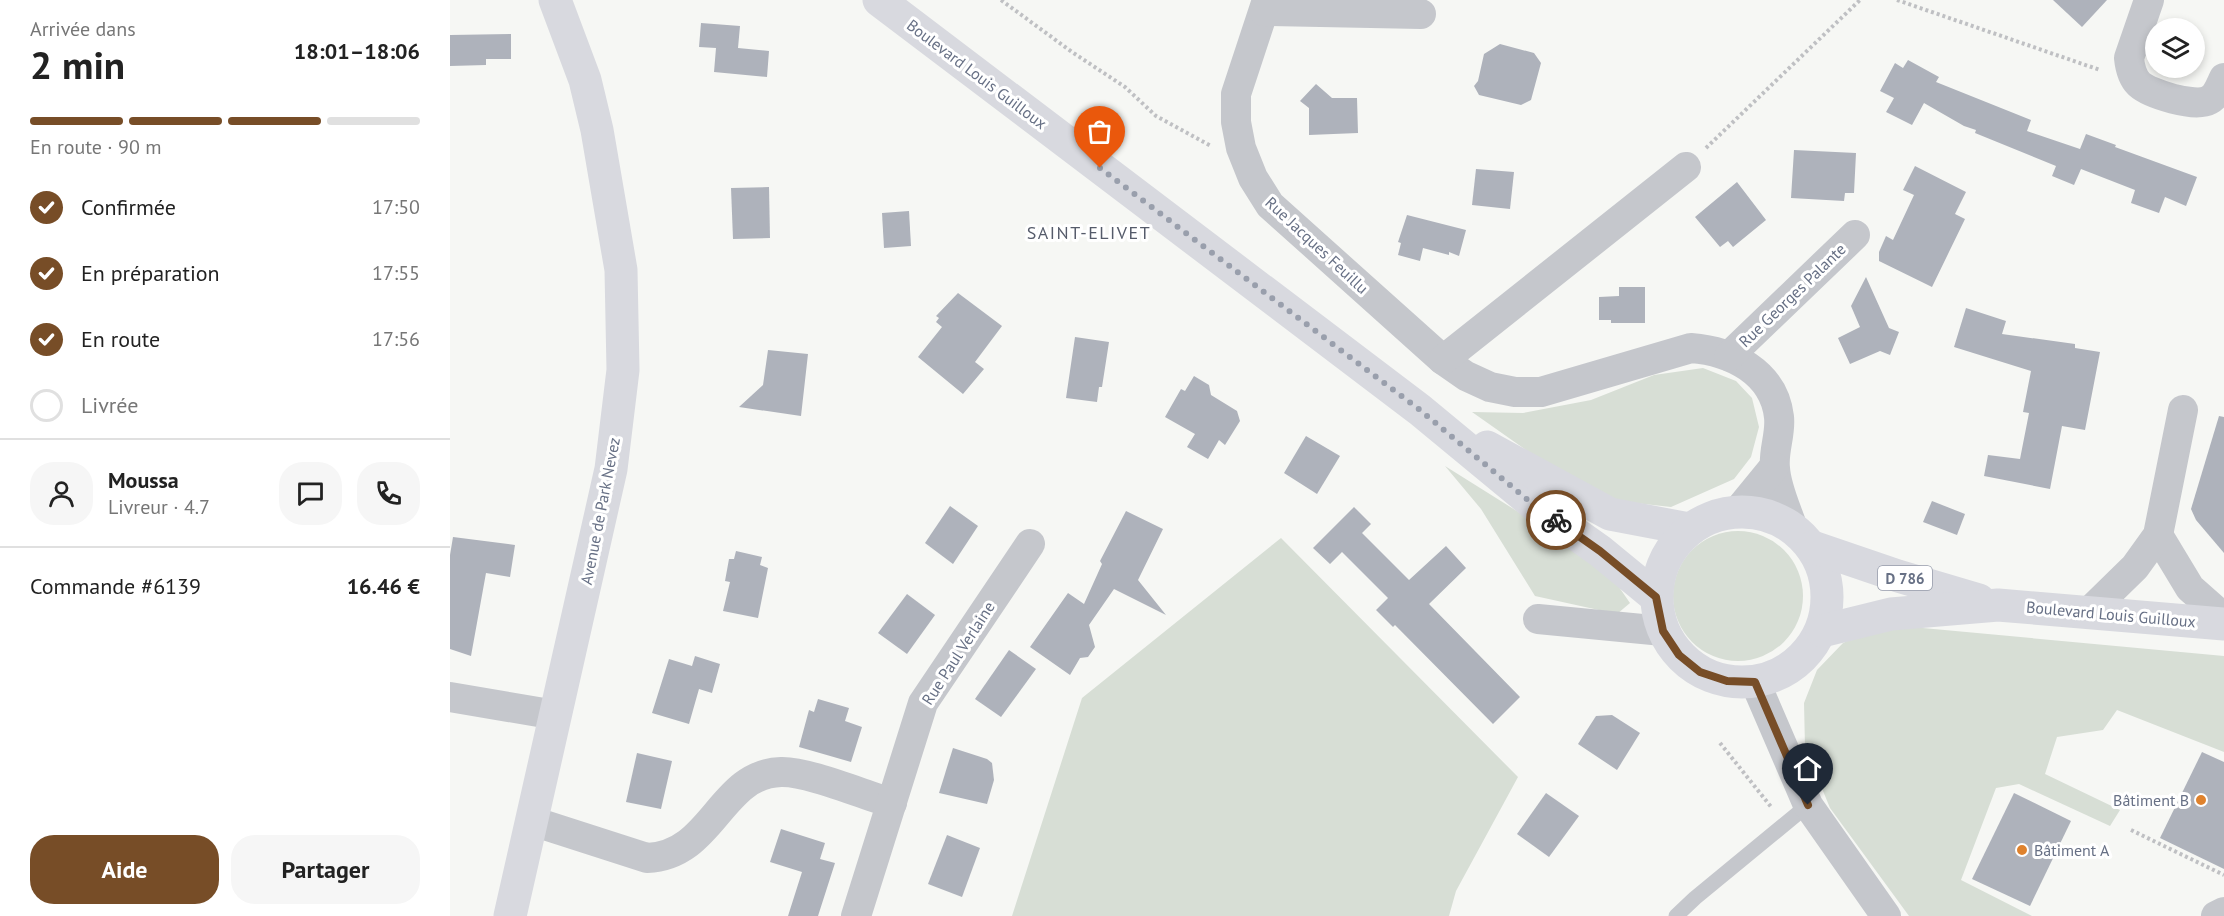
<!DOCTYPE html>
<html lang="fr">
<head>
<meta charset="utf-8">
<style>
  body { margin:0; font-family:"PT Sans",sans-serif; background:#f6f6f6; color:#222; height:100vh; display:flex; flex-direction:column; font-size:22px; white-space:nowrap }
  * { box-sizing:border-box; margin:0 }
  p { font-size:20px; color:#767676 }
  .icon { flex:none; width:33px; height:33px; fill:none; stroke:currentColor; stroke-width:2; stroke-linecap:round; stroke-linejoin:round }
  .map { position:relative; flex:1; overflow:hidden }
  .sheet { display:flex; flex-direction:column; background:#fff; width:450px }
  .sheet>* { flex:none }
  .tools { position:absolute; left:1695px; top:18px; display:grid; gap:12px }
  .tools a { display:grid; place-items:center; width:60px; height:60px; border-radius:50%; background:#fff; box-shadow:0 3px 9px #0003; font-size:30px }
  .pin { position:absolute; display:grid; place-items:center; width:51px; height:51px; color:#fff; margin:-62px -26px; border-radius:50% 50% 50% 0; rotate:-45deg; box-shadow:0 0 6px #0007 }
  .pin .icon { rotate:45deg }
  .courier { position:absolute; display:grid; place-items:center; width:60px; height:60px; margin:-30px; border:4px solid #774d27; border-radius:50%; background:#fff; color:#222; box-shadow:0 2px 8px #0007 }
  .headline em { font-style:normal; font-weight:700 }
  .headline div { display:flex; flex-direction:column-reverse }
  .headline { display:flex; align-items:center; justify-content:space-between; height:102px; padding:0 30px }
  h1 { font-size:39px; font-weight:700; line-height:45px }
  .bar { display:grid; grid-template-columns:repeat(4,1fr); gap:9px 6px; align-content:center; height:72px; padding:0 30px }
  .bar i { height:8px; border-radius:4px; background:#e0e0e0 }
  .bar .on { background:#774d27 }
  .bar p { grid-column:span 4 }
  .line { display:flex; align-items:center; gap:15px; padding:0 30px; border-top:2px solid #e0e0e0 }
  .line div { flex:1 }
  .round { display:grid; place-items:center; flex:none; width:63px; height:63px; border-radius:24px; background:#f6f6f6 }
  ol { padding:0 30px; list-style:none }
  li { display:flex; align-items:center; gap:18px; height:66px }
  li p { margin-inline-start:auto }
  li .icon { padding:6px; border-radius:50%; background:#774d27; color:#fff; stroke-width:4 }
  li:last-child { color:#767676 }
  li i { width:33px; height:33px; border:3px solid #e0e0e0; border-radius:50% }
  .cta { display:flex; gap:12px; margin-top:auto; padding:12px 30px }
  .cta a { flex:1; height:69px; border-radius:24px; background:#774d27; color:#fff; font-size:24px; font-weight:700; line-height:69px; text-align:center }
  .cta a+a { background:#f6f6f6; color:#222 }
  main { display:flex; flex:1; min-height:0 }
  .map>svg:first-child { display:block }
  .green { fill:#d7ded5 }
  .building { fill:#aeb2bb }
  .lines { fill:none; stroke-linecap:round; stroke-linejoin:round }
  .path { stroke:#bfc0c3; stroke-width:4; stroke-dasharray:3 3; stroke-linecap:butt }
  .lane { stroke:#c5c7cc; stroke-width:15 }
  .street { stroke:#c5c7cc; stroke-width:30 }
  .secondary { stroke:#d8d9df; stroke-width:33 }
  .primary { stroke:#d8d9df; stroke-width:33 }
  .done { stroke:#999fac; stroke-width:6; stroke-dasharray:0 10.8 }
  .route { stroke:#774d27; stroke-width:8 }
  .poi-dot { fill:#df822d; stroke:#fff; stroke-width:2 }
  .labels { text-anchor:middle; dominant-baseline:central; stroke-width:6; stroke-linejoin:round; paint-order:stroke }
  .shield { fill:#fff; stroke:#959baa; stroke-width:1.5 }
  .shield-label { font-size:15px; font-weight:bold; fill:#677085 }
  .street-label { font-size:16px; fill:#677085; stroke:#fff }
  .poi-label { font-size:16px; fill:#677085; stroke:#fff; text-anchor:end }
  .neighbourhood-label { font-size:18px; letter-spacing:1.5px; fill:#555b6a; stroke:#fff }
</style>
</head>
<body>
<main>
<section class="sheet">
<div class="headline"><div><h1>2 min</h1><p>Arrivée dans</p></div><em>18:01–18:06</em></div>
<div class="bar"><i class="on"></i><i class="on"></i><i class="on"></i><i></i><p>En route · 90 m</p></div>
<ol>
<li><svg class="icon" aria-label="check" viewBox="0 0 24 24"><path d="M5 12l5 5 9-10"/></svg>Confirmée<p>17:50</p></li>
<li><svg class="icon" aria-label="check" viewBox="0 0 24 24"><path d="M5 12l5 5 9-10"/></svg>En préparation<p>17:55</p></li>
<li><svg class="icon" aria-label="check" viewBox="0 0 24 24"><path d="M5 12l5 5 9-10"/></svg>En route<p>17:56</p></li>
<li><i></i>Livrée</li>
</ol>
<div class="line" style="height:108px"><a class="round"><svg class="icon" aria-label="person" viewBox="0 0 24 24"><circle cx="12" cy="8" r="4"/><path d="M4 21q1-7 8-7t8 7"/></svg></a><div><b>Moussa</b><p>Livreur · 4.7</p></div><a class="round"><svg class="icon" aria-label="chat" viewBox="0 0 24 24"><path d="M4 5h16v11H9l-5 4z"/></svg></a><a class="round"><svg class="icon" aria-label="phone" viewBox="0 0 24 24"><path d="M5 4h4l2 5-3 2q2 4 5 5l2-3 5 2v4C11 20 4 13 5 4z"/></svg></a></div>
<div class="line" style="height:78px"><div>Commande #6139</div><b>16.46 €</b></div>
<div class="cta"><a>Aide</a><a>Partager</a></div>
</section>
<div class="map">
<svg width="1774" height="916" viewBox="0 0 1774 916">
  <rect width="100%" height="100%" fill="#f6f7f4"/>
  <g class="green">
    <path d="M1253,368L1286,381L1302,398L1309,427L1301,457L1284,479L1221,507L1158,500L1117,479L1022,412L1073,413L1141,400L1204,375Z"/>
    <path d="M995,466L1070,513L1160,574L1180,603L1167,614L1085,596L1031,509Z"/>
    <circle cx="1288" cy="596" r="65"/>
    <path d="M831,538L1068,777L1006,891L999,916H562L632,698Z"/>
    <path d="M1428,627H1462L1774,656V752L1667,710L1653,730L1607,737L1595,774L1670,810L1660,826L1569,784L1546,788L1511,880L1582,916H1459L1380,808L1355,747L1354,703L1367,670L1393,643Z"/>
  </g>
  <g class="building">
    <path d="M1603,0H1657L1632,27Z"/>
    <path d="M251,23L290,26L288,48L319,51L317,77L264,72L266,48L249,47Z"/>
    <path d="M61,34V59H36V65L0,66V35Z"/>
    <path d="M1050,44L1084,53L1091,63L1081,100L1071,105L1029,95L1024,86L1028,81L1034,54Z"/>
    <path d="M1458,60L1489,77L1486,82L1581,120L1577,131L1630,149L1636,134L1666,145L1665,147L1747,177L1736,206L1715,197L1709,213L1681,203L1685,190L1631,169L1624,185L1602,176L1606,166L1525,133L1526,130L1514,126L1474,103L1462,125L1436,112L1444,98L1430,91L1445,63L1453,68Z"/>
    <path d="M866,84L882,98H907L908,133L859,135V108L850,101Z"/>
    <path d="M1344,150L1406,153L1404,193H1395L1394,201L1341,198Z"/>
    <path d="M1465,166L1516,192L1505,214L1515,219L1482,287L1429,261V252L1436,236L1443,240L1464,195L1453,190Z"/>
    <path d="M1026,169L1064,172L1060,209L1022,205Z"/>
    <path d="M1287,182L1316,220L1283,247L1278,241L1270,247L1245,217Z"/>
    <path d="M319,187L320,238L283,239L281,188Z"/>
    <path d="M459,211L461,246L434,248L432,213Z"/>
    <path d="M957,215L1016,230L1009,256L999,252V255L973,248L970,261L948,255L951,243L948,242Z"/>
    <path d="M1416,277L1439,328L1449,332L1440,355L1430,351L1400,364L1388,338L1410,327L1401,306Z"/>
    <path d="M1169,287H1195V323H1161V320H1149V297L1169,296Z"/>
    <path d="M508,293L552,326L525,362L534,369L513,394L468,357L492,327L486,322L489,318L486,316Z"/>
    <path d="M1516,308L1556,321L1552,334L1625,344V348L1650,352L1635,430L1612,426L1600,489L1534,476L1538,455L1570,459L1579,413L1573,412L1581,371L1504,347Z"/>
    <path d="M625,337L659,342L652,387H649L647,402L616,398Z"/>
    <path d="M318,350L358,354L351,416L289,407L313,385Z"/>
    <path d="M744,376L759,385L761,395L787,411L790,421L775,445L769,440L758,459L737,447L745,434L715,417L731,389L735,391Z"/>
    <path d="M1769,416L1774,417V553L1746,520L1741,509Z"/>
    <path d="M856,436L890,456L867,494L834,473Z"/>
    <path d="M1482,501L1515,514L1507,535L1473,522Z"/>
    <path d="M500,506L528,526L503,564L475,543Z"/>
    <path d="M904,507L921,524L912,533L959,580L996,546L1016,568L979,604L1070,697L1043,724L945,625L943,627L926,610L938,598L892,552L880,564L863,548Z"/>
    <path d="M676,511L713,529L688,580L716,615L664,589L639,625L645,647L638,657L630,658L620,675L580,647L618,593L634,604L652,564L650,561Z"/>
    <path d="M3,537L65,545L60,577L36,573L21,656L0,649V555Z"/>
    <path d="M286,551L312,557L310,565L318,568L308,618L273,611L280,582L275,581L279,559H284Z"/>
    <path d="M457,594L485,615L457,654L428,633Z"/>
    <path d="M559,650L586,669L551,717L525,699Z"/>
    <path d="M245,656L270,664L262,693L249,689L239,724L202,713L219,659L242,666Z"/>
    <path d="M368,699L399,708L395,721L412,727L401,762L349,747L359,710L364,712Z"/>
    <path d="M1162,715L1190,733L1167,770L1128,744L1146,716Z"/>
    <path d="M503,748L537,759L542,763L544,780L537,804L489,793Z"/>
    <path d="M1752,752L1774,762V869L1710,838Z"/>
    <path d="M187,753L222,761L211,809L176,802Z"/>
    <path d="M1096,793L1129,816L1099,857L1067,834Z"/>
    <path d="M1564,793L1621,821L1580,906L1522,879Z"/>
    <path d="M331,829L375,843L370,859L385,863L368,916H338L352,872L320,862Z"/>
    <path d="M497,835L530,848L512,897L478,884Z"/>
  </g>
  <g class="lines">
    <g class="path">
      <path d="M551,0L622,52L675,87L706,116L761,146"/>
      <path d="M1447,0L1650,70"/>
      <path d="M1256,148L1410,0"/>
      <path d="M1270,743L1322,808"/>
      <path d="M1681,830L1774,875"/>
    </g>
    <path class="lane" d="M1226,916L1245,898L1358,805"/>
    <g class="street">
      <path d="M817,0L786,94V122L791,148L803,178L820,205L993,360L1016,376L1040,387L1065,392H1091L1241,348C1281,351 1324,372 1329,417C1331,434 1323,451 1325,468C1326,487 1336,508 1342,526"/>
      <path d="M1699,0L1679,58C1680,68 1682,77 1689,84C1700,94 1745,108 1759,100C1767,96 1770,86 1774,78"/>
      <path d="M814,11L971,14"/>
      <path d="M1279,356L1405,235"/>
      <path d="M993,360L1236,167"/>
      <path d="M1288,511L1324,467"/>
      <path d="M1708,535L1740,588L1774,618"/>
      <path d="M1640,611L1685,567L1708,535L1733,410"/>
      <path d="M1088,619L1213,631"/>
      <path d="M1305,682L1358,805L1436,916"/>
      <path d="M0,697L106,715"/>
      <path d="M82,821L197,858C264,855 269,774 331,772C357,771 414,795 442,803"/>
      <path d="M406,916L473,703L580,544"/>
      <path d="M1766,916L1774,912"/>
    </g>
    <path class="secondary" d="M60,916L161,469L173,370L171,270L147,130L135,80L105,0"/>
    <g class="primary">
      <path d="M429,0L970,410L1085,505L1150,551L1206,597"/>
      <path d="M1037,447L1160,514L1239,529"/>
      <circle cx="1292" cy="597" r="85"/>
      <path d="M1363,547L1448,576L1529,600"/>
      <path d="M1372,631L1441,614L1548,605L1774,624"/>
    </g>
  </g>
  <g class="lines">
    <path class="done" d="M650,168L970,410L1085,506L1106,520"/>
    <path class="route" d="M1106,520L1150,551L1206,597L1213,631L1229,655L1250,672L1277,681L1305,682L1358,805"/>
  </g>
  <g class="poi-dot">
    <circle cx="1751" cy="800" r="6"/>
    <circle cx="1572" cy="850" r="6"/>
  </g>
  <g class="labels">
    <rect class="shield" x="1428" y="566" width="54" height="24" rx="4.5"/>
    <g class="shield-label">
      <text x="1455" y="578">D 786</text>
    </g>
    <g class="street-label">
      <text transform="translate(527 74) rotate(37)">Boulevard Louis Guilloux</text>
      <text transform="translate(867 245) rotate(43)">Rue Jacques Feuillu</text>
      <text transform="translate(1342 295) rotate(-44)">Rue Georges Palante</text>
      <text transform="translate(150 511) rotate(-79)">Avenue de Park Nevez</text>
      <text transform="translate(1661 614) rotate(5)">Boulevard Louis Guilloux</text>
      <text transform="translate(508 653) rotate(-57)">Rue Paul Verlaine</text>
    </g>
    <g class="poi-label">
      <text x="1739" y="800">Bâtiment B</text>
      <text x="1584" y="850" text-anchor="start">Bâtiment A</text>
    </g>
    <g class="neighbourhood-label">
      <text x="639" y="232">SAINT-ELIVET</text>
    </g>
  </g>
</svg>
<div class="tools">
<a><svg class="icon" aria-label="layers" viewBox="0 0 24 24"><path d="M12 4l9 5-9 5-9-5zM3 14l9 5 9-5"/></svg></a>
</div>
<div class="pin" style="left:650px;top:168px;background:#ea580c"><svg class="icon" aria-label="bag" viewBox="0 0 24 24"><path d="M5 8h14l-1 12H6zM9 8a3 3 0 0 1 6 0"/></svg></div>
<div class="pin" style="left:1358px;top:805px;background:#1f2937"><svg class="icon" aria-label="home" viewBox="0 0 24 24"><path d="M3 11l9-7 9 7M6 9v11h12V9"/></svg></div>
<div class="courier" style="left:1106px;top:520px"><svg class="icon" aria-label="bike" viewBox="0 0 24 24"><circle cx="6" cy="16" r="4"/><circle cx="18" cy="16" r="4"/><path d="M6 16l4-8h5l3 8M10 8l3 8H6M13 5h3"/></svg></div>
</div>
</main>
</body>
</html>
